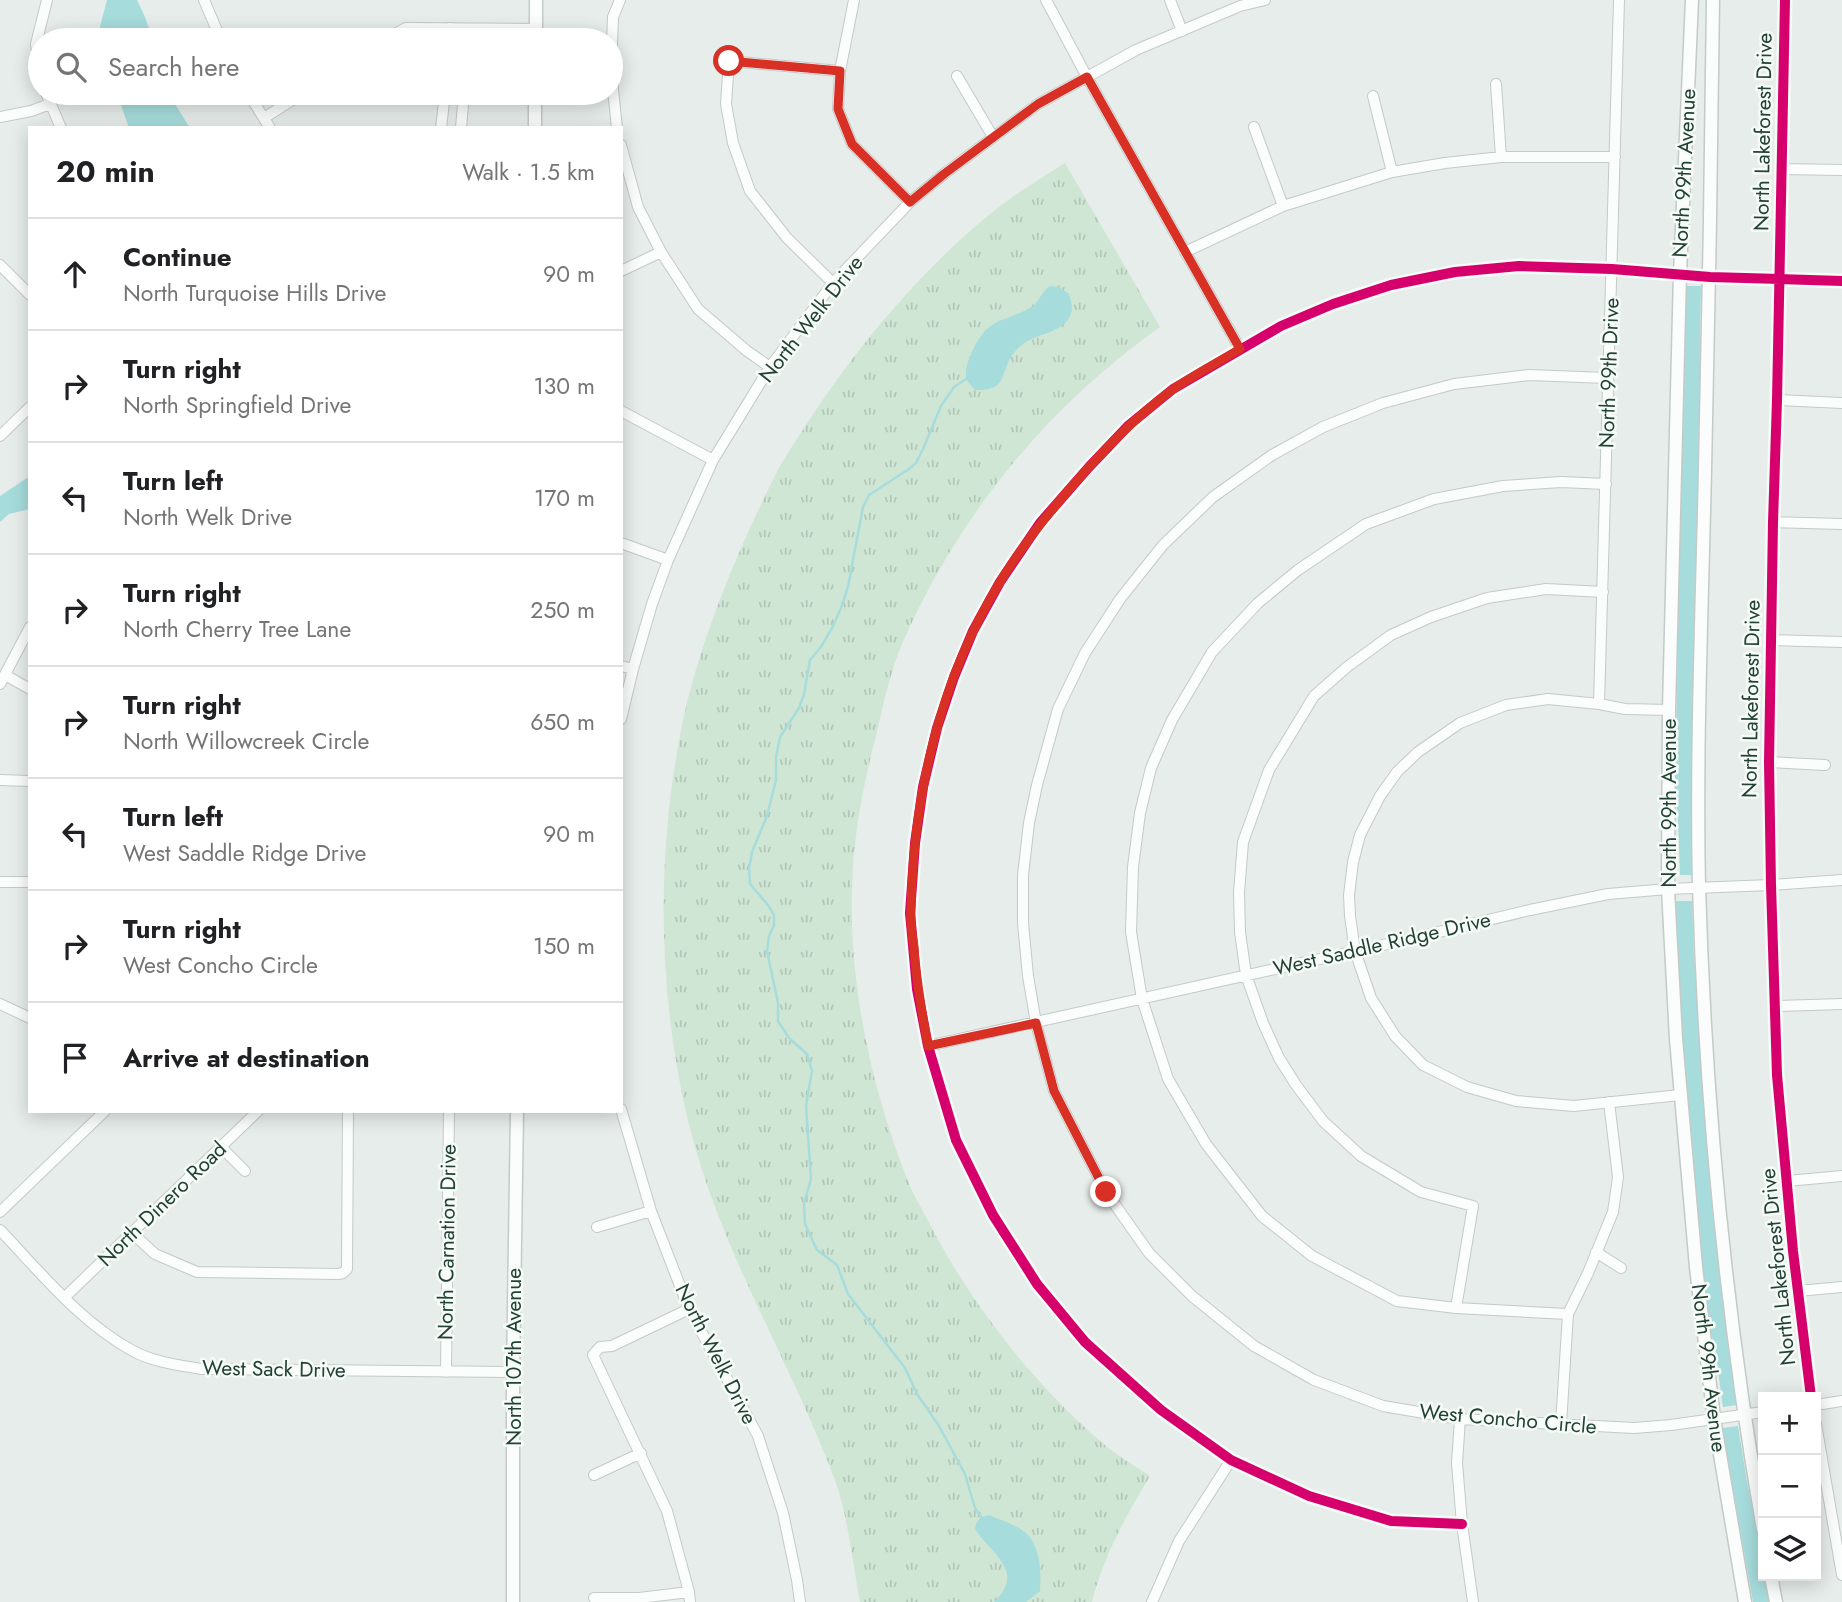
<!DOCTYPE html>
<meta charset="utf-8">
<style>
:root{--surface:#fff;--page:#f6f6f6;--text:#202124;--muted:#757577;--line:#e0e0e0}
body{margin:0;font-family:Jost,sans-serif;background:var(--page);color:var(--text)}
.controls{position:absolute;right:21px;bottom:21px;display:grid;overflow:hidden;border-radius:0px;box-shadow:0 4px 18px #0003}
.controls button{width:63px;height:63px;display:grid;place-items:center;padding:0;border:0;border-bottom:2px solid var(--line);background:var(--surface);color:var(--text);font:35px sans-serif}
.stop{position:absolute;width:21px;height:21px;margin:-16px;border:5px solid #d93025;border-radius:50%;background:#fff}
.stop.end{background:#d93025;border-color:#fff;box-shadow:0 2px 7px #0008}
.list{margin:0;padding:0;list-style:none}
h2{display:flex;justify-content:space-between;align-items:center;height:91px;margin:0;padding:0 28px;font-size:30px}
h2 small{font-size:23px;font-weight:400;color:var(--muted)}
.list li{display:grid;grid-template-columns:46px 1fr auto;gap:21px;align-items:center;box-sizing:border-box;height:112px;padding:0 28px;border-top:2px solid var(--line)}
.list b{display:block;font-size:26px;white-space:nowrap}
.list p{margin:0;font-size:23px;white-space:nowrap;color:var(--muted)}
.list em{font-size:23px;font-style:normal;color:var(--muted)}
.icon{flex:none;width:38px;height:38px;fill:none;stroke:currentColor;stroke-width:2;stroke-linecap:round;stroke-linejoin:round}
.map{position:relative;flex:none;width:1842px;height:1602px;overflow:hidden}
.search{position:absolute;background:var(--surface);box-shadow:0 4px 18px #0003;left:28px;top:28px;width:595px;height:77px;display:flex;align-items:center;gap:18px;box-sizing:border-box;padding:0 24px;border-radius:38px;color:var(--muted);font-size:26px}
.panel{position:absolute;background:var(--surface);box-shadow:0 4px 18px #0003;left:28px;top:126px;width:595px;height:987px;border-radius:0px}
.map>svg:first-child{display:block}
.grass{fill:url(#grass-tufts)}
.water{fill:#a7dcdc}
.lines{fill:none;stroke-linecap:round;stroke-linejoin:round}
.stream{stroke:#a7dcdc;stroke-width:2.5}
.street-casing{stroke:#c4cac7;stroke-width:12}
.secondary-casing{stroke:#c3cac7;stroke-width:15}
.street{stroke:#fbfcfc;stroke-width:10}
.secondary{stroke:#fbfcfc;stroke-width:12}
.cycleway-casing{stroke:#f6fbf8;stroke-width:15}
.cycleway{stroke:#d6006c;stroke-width:10}
.route{stroke:#d93025;stroke-width:9}
.labels{text-anchor:middle;dominant-baseline:central;stroke-width:5;stroke-linejoin:round;paint-order:stroke}
.street-label{font-size:21px;fill:#234236;stroke:#f6fbf8}
</style>
<div class="map">
<svg width="1842" height="1602" viewBox="0 0 1842 1602">
<defs>
<pattern id="grass-tufts" width="24" height="20" patternUnits="userSpaceOnUse" patternTransform="scale(1.75)"><rect width="24" height="20" fill="#d0e6d4"/><path d="M3 7l-1-3M5 7V3M7 7l1-3M15 17l-1-3M17 17v-4M19 17l1-3" fill="none" stroke="#b2c6b7"/></pattern>
</defs>
<rect width="100%" height="100%" fill="#e7edea"/>
<path class="grass" d="M1065,163L1160,327C1046,408 958,516 902,644C890,673 883,705 876,736C863,785 853,838 852,889C849,986 872,1091 908,1181C913,1194 920,1205 926,1217C969,1301 1029,1379 1100,1441C1115,1454 1133,1465 1150,1476C1126,1516 1103,1557 1092,1602H860C853,1565 848,1518 836,1483C792,1364 723,1256 691,1132C656,997 655,843 686,707C696,665 710,624 726,584C742,544 760,505 780,466C788,452 797,439 806,425C855,349 916,276 985,218C1010,197 1038,180 1065,163Z"/>
<path class="water" d="M107,0H137L145,17L153,40H99L98,34Z
M119,93H168L190,128H129L121,105Z
M1050,286L1059,287L1069,294C1071,302 1074,308 1070,316C1061,334 1037,333 1023,344C1018,348 1012,354 1009,361C1004,370 1003,385 992,388C987,390 980,390 975,390C972,386 966,381 966,377C964,364 978,336 988,328C1001,317 1019,316 1033,306C1040,300 1042,291 1050,286Z
M1685,286H1701L1700,343L1703,378L1694,875H1680L1678,822L1675,787Z
M30,476V509L9,514L0,522V496Z
M1676,901H1692L1694,957L1698,987L1721,1271L1737,1405L1723,1407L1715,1350L1707,1317L1689,1143L1682,1031Z
M1738,1426L1747,1482L1763,1554V1576H1768L1773,1602H1753L1722,1428Z
M989,1515C1001,1520 1020,1526 1029,1536C1041,1551 1041,1574 1040,1591L1026,1602H994C1026,1571 992,1555 975,1529C976,1520 980,1517 989,1515Z"/>
<g class="lines">
<path class="stream" d="M966,379L954,387L941,406L923,449L916,463L909,469L869,495L863,507L848,587L841,608L832,628L821,647L810,660L804,694L799,708L780,737L776,757V780L767,816L752,852L749,869L750,884L768,905L774,915V925L769,936L767,951L778,1003V1021L789,1038L807,1054L812,1071L806,1106L811,1179L804,1203L805,1224L817,1250L837,1265L848,1294L905,1368L917,1394L939,1426L965,1474L975,1508L981,1517"/>
<defs>
<path id="street" d="M204,0L221,40
M854,0L840,71L838,109L852,144L910,202
M1046,0L1087,77L1240,349
M1170,0L1182,31
M1785,0L1777,400L1773,522L1769,762L1771,885L1777,1075L1793,1251L1811,1397
M384,40L406,28L536,29
M449,40L450,28
M957,76L993,137
M40,78L36,44L47,0
M1496,84L1501,157
M46,93L61,128
M248,93L270,128
M1373,96L1392,172
M0,117L31,111L50,104
M264,118L303,93
M1254,127L1283,206
M441,128L445,93
M461,128L464,93
M617,128L611,71L613,17L620,0
M621,145L638,207L661,252L698,309L747,351L770,367
M1782,169L1842,170
M1185,252L1283,206L1392,172L1445,163L1501,157H1615
M0,265L30,295
M621,271L661,252
M833,283L787,238L750,191L733,143L726,104L729,61L840,71
M1607,378L1529,375L1454,384L1383,403L1323,427L1272,455L1213,497L1163,545L1120,599L1085,653L1058,709L1037,785L1029,823L1023,875V923L1028,976L1036,1023L1054,1091L1106,1192L1149,1253L1192,1296L1254,1346L1314,1380L1383,1406L1460,1419L1634,1428L1671,1425L1763,1412
M1777,400L1842,403
M621,411L713,460
M0,436L30,407
M1773,522L1842,524
M621,543L668,560
M1771,640L1842,642
M621,666L633,669L621,719
M633,669L652,604L668,560L713,460L770,367L833,283L910,202L944,174L1038,104L1136,50L1240,6L1265,0
M5,675L30,689
M0,684L30,627
M1599,704L1619,0
M1669,710L1625,709L1599,704L1548,699L1506,705L1460,723L1418,752L1397,772L1380,796L1360,835L1353,862L1349,895L1350,916L1355,951L1371,998L1395,1036L1423,1065L1467,1087L1516,1101L1574,1106L1680,1095
M1769,762L1825,765
M0,780L30,781
M0,882H30
M0,1004L30,1018
M1774,1006L1842,1004
M928,1046L1410,939L1530,910L1608,894L1668,889L1771,885L1842,880
M621,1109L651,1211L689,1309L758,1436L783,1513L797,1580L800,1602
M221,1147L245,1171
M1787,1181L1842,1176
M0,1212L105,1111
M597,1227L651,1211
M0,1230C41,1273 80,1322 133,1351C153,1362 179,1365 201,1369L513,1372
M132,1233L155,1254L197,1272L338,1274L343,1273L347,1269L348,1111
M1596,1252L1621,1268
M1798,1291L1842,1287
M65,1297L258,1111
M1456,1308L1473,1206L1421,1192L1361,1156L1323,1121L1296,1085L1279,1058L1263,1023L1246,975L1240,932L1239,892L1243,842L1269,770L1314,696L1347,667L1391,635L1431,617L1487,598L1546,589L1603,592
M689,1309L612,1346L600,1347L593,1355L667,1511L689,1592L690,1602
M1568,1314L1456,1308L1397,1301L1312,1256L1262,1216L1206,1144L1168,1079L1142,999L1131,932L1133,867L1140,813L1151,768L1172,720L1212,652L1258,603L1298,570L1366,524L1434,499L1503,486L1561,482L1606,484
M446,1372L449,1111
M1816,1405L1842,1401
M1460,1419L1457,1463L1462,1524L1473,1602
M1561,1424L1568,1314L1588,1273L1613,1212L1618,1177L1609,1102
M1816,1424L1842,1575
M594,1475L641,1453
M1462,1524L1391,1521L1309,1496L1231,1460L1161,1410L1085,1342L1037,1284L993,1215L956,1140L928,1046L917,989L910,913L915,843L923,787L937,728L954,677L973,631L1000,582L1040,523L1089,467L1129,425L1173,389L1281,326L1333,304L1391,285L1455,272L1519,266L1612,269L1710,277L1842,281
M594,1598H639L689,1592
M1152,1602L1179,1541L1231,1460"/>
<path id="secondary" d="M1692,0L1680,273L1669,710L1668,889L1676,1039L1696,1267L1714,1419L1745,1602
M1713,0C1711,157 1709,313 1705,470C1702,608 1696,747 1699,886C1705,1101 1726,1317 1763,1529
M536,40V0
M535,128V93
M1771,1576L1776,1602
M513,1602V1372L517,1111"/>
</defs>
<use href="#street" class="street-casing"/>
<use href="#secondary" class="secondary-casing"/>
<use href="#street" class="street"/>
<use href="#secondary" class="secondary"/>
<defs>
<path id="cycleway" d="M1785,0L1777,400L1773,522L1769,762L1771,885L1777,1075L1793,1251L1811,1397
M1462,1524L1391,1521L1309,1496L1231,1460L1161,1410L1085,1342L1037,1284L993,1215L956,1140L928,1046L917,989L910,913L915,843L923,787L937,728L954,677L973,631L1000,582L1040,523L1089,467L1129,425L1173,389L1281,326L1333,304L1391,285L1455,272L1519,266L1612,269L1710,277L1842,281"/>
</defs>
<use href="#cycleway" class="cycleway-casing"/>
<use href="#cycleway" class="cycleway"/>
</g>
<g class="lines">
<path class="route" d="M729,61L840,71L838,109L852,144L910,202L944,174L1038,104L1087,77L1240,349C1217,363 1193,375 1172,390C1135,417 1103,451 1073,485C1046,516 1021,547 1000,582C940,679 913,797 911,910C910,922 912,935 914,947C916,981 922,1013 928,1046L1036,1023L1054,1091L1106,1192"/>
</g>
<g class="labels">
<g class="street-label">
<text transform="translate(1763 132) rotate(-89)">North Lakeforest Drive</text>
<text transform="translate(1684 173) rotate(-87)">North 99th Avenue</text>
<text transform="translate(811 319) rotate(-52)">North Welk Drive</text>
<text transform="translate(1609 373) rotate(-88)">North 99th Drive</text>
<text transform="translate(1751 699) rotate(-89)">North Lakeforest Drive</text>
<text transform="translate(1669 803) rotate(-90)">North 99th Avenue</text>
<text transform="translate(1382 944) rotate(-13)">West Saddle Ridge Drive</text>
<text transform="translate(162 1204) rotate(-44)">North Dinero Road</text>
<text transform="translate(447 1242) rotate(-89)">North Carnation Drive</text>
<text transform="translate(1778 1267) rotate(-96)">North Lakeforest Drive</text>
<text transform="translate(716 1354) rotate(63)">North Welk Drive</text>
<text transform="translate(514 1357) rotate(-90)">North 107th Avenue</text>
<text transform="translate(1709 1368) rotate(83)">North 99th Avenue</text>
<text transform="translate(274 1369) rotate(1)">West Sack Drive</text>
<text transform="translate(1508 1419) rotate(5)">West Concho Circle</text>
</g>
</g>
</svg>
<div class="controls">
<button>+</button>
<button>−</button>
<button><svg class="icon" aria-label="layers" viewBox="0 0 24 24"><path d="M12 4l9 5-9 5-9-5zM3 14l9 5 9-5"/></svg></button>
</div>
<div class="stop" style="left:729px;top:61px"></div>
<div class="stop end" style="left:1106px;top:1192px"></div>
<div class="search"><svg class="icon" aria-label="search" viewBox="0 0 24 24"><circle cx="10" cy="10" r="6"/><path d="M15 15l6 6"/></svg>Search here</div>
<section class="panel">
<h2>20 min<small>Walk · 1.5 km</small></h2>
<ul class="list">
<li><svg class="icon" aria-label="ahead" viewBox="0 0 24 24"><path d="M12 20V5M6 11l6-6 6 6"/></svg><div><b>Continue</b><p>North Turquoise Hills Drive</p></div><em>90 m</em></li>
<li><svg class="icon" aria-label="right" viewBox="0 0 24 24"><path d="M7 20v-9h11M14 6l5 5-5 5"/></svg><div><b>Turn right</b><p>North Springfield Drive</p></div><em>130 m</em></li>
<li><svg class="icon" aria-label="left" viewBox="0 0 24 24"><path d="M17 20v-9H6M10 6l-5 5 5 5"/></svg><div><b>Turn left</b><p>North Welk Drive</p></div><em>170 m</em></li>
<li><svg class="icon" aria-label="right" viewBox="0 0 24 24"><path d="M7 20v-9h11M14 6l5 5-5 5"/></svg><div><b>Turn right</b><p>North Cherry Tree Lane</p></div><em>250 m</em></li>
<li><svg class="icon" aria-label="right" viewBox="0 0 24 24"><path d="M7 20v-9h11M14 6l5 5-5 5"/></svg><div><b>Turn right</b><p>North Willowcreek Circle</p></div><em>650 m</em></li>
<li><svg class="icon" aria-label="left" viewBox="0 0 24 24"><path d="M17 20v-9H6M10 6l-5 5 5 5"/></svg><div><b>Turn left</b><p>West Saddle Ridge Drive</p></div><em>90 m</em></li>
<li><svg class="icon" aria-label="right" viewBox="0 0 24 24"><path d="M7 20v-9h11M14 6l5 5-5 5"/></svg><div><b>Turn right</b><p>West Concho Circle</p></div><em>150 m</em></li>
<li><svg class="icon" aria-label="arrive" viewBox="0 0 24 24"><path d="M6 21V4h12l-3 4 3 4H6"/></svg><div><b>Arrive at destination</b></div></li>
</ul>
</section>
</div>
